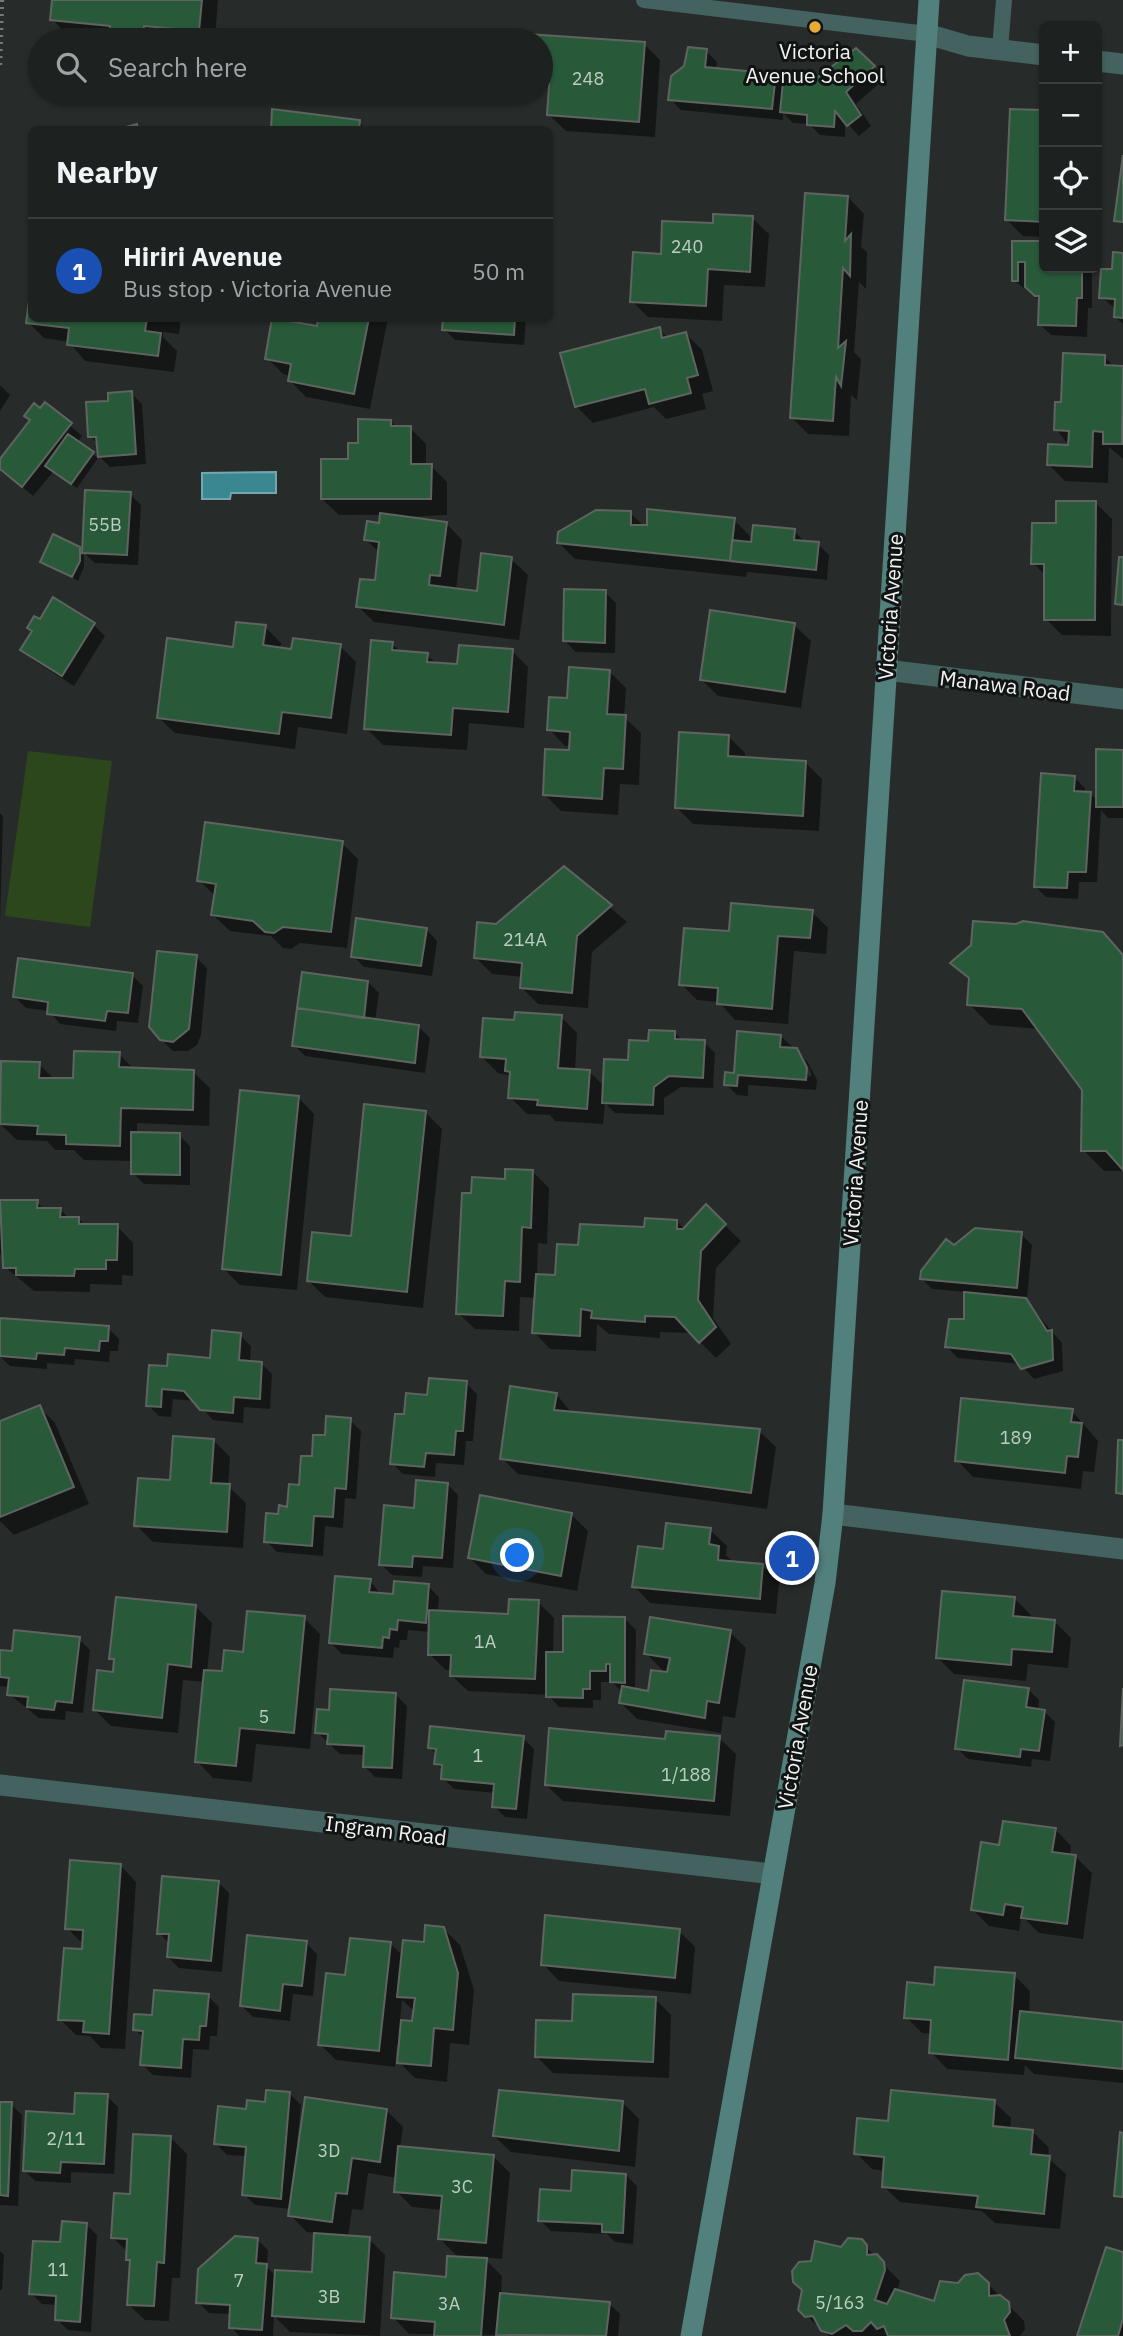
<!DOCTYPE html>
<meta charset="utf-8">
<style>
:root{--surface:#1d2120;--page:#2a2e2d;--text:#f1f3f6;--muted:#a0a3a5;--line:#3b3e3e;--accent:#e7ac37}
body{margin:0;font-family:"IBM Plex Sans",sans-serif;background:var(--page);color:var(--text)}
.controls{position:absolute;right:21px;top:21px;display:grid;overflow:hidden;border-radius:10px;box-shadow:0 2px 5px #0004}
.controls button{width:63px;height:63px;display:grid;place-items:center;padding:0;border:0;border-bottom:2px solid var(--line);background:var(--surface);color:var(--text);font:35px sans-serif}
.you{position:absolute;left:518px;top:1556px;width:24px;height:24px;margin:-18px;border:5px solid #fff;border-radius:50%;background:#1a73e8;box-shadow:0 0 0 10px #1a73e833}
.badge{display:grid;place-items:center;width:46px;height:46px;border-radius:50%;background:var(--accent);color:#fff;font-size:23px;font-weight:700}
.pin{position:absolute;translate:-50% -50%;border:4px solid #fff;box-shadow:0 2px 7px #0006}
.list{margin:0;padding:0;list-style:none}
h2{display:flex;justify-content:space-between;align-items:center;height:91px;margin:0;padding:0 28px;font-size:30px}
h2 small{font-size:23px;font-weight:400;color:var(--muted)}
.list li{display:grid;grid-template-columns:46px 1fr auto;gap:21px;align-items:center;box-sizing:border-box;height:105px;padding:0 28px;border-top:2px solid var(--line)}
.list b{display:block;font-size:26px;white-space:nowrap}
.list p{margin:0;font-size:23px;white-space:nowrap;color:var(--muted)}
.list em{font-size:23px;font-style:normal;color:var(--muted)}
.icon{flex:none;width:38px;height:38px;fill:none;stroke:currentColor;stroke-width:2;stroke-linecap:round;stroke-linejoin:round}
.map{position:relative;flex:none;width:1123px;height:2336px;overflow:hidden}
.search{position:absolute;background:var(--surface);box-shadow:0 2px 5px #0004;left:28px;top:28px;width:525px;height:77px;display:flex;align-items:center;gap:18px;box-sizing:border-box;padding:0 24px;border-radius:38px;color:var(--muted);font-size:26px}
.panel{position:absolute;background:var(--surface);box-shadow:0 2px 5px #0004;left:28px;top:126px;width:525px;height:196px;border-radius:10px}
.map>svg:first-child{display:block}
.green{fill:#2d471d}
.water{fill:#3a8792;stroke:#71a7af;stroke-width:2}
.shadow{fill:#0007;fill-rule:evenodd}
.building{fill:#285a3a;stroke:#5f6460;stroke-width:2}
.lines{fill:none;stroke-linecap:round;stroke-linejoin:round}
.path{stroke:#747876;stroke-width:4.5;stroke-dasharray:2 5;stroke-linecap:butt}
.service{stroke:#44625f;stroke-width:16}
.minor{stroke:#44625f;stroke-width:21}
.secondary{stroke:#51807d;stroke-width:21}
.poi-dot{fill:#e7ac37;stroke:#111413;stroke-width:2.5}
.labels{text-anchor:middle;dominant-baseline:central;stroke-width:6;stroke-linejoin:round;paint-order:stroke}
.number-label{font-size:18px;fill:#becdc4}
.poi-label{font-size:21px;fill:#f0f3f2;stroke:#111413}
.street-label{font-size:21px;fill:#f0f3f2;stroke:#111413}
</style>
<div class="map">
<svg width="1123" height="2336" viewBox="0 0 1123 2336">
<rect width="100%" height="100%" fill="#272c2a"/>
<path class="green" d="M28,751L112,761L90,927L5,916Z"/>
<path class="water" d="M276,472V493H231L230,499H202V473Z"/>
<path class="shadow" d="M54,0H218L215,40H113L68,36L52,19Z
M528,36L644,44L660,60L655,137L566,131L549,115L551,87L541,85V40H528Z
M706,51L717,62L716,70L775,76L784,85L819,79L856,51L885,78L856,104L871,126L859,136L845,121V137L820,135L809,124L793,123L783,113V120L681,110L670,99Z
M1012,111L1044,112V237L1023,236L1007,220Z
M359,122L367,130H273Z
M1097,144L1102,149L1098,226H1097Z
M848,197L864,214L861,247L867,252L866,289L859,282L854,352L861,359L857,400L851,395L849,436L808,434L791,417Z
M752,218L769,234L765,287L724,285L722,321L648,317L632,301L662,256L714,225Z
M1013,242H1044V268H1092V308H1088L1087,337L1051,335L1040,324L1041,301L1013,280Z
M1123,254V324L1115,317L1116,309L1101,297Z
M32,318H181L179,334L163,332V337L177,351L174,372L85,361L69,342L44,338L28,322Z
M320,318H388L370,409L306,397L290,381L291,376L283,374L267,358L318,328Z
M445,318H526L524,345L455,340L444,329Z
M659,329L668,338L686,334L702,350L713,391L702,394L706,409L666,419L654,407L593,423L576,406Z
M1105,357L1115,368H1123V459L1109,447L1108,483L1065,481L1049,465L1070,447L1056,429L1062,404Z
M0,385L10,395L0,411Z
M131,393L142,404L146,464L110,467L99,456V445L90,436Z
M45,404L82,436L77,442L98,458L77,488L53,472L33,496L0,468V462Z
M391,421L397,428H410L426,444V466H431L447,482V515L400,517L446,523L462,540L456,590L479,593L511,559L528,575L519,640L374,622L358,606L376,582L380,553L366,540L381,525L382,515H339L322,499L360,444Z
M130,494L141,505L138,565L95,563L84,553V567L78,581L42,561L79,548L84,553Z
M1096,503L1112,519L1111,636L1062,635L1046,619V576L1033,563Z
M630,513L645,527L734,520L753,539L794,531L805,542L818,544L829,555L827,580L747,572L746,577L575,559L559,543Z
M605,592L616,603L615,653L576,652L565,641Z
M54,600L94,625L105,636L74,686L33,660L23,650Z
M794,625L811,641L801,708L718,696L701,679Z
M265,627L281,643L280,649L340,646L356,662L347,734L298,727L295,749L175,733L158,717L234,649Z
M392,644L401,652L427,655L438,665L459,666L512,651L528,667L524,728L469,723L467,750L383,745L366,728Z
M609,671L626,688L624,717L641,733L639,785L620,784L618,815L561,811L545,795L571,746H565L549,729L568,700Z
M729,737L745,753V759L806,763L822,779L819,831L693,824L676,807Z
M1123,752V818H1108L1101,810L1097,882H1079L1078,899L1046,897L1035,886L1074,777L1085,788V794H1091L1098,801Z
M0,813L3,816L0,924Z
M342,843L358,859L347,948L300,943L291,949L283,948L271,936L230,931L213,915L216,897L199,880Z
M564,868L627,922L592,952L588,1008L538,1004L522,988L523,977L492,974L476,958L497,925Z
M812,912L828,928L826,954L794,951L788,1024L735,1020L719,1002L697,1000L681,984L731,933Z
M1016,926L1103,934L1123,954V1171H1104L1083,1150L1084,1090L1039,1029L990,1025L969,1004L971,981L952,963Z
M426,929L437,941L432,976L364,967L353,956Z
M196,957L207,968L201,1035L197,1045L188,1051H173L161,1039Z
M132,975L143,986L138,1023L117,1021L116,1031L60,1024L49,1011L26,1008L15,997Z
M368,982L379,993L375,1021L419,1027L430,1038L425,1073L305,1056L294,1045Z
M561,1017L577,1033L575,1071L590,1072L605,1087L649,1043L675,1033L683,1041L704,1042L715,1053L713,1088L681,1087L664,1098V1115L615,1113L605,1103L603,1124L555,1121L550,1115L527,1114L510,1097L512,1076L498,1073L482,1057L516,1022Z
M781,1036L807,1061L817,1080L816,1090L748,1085V1096L737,1095L726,1084ZM800,1058H804L812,1075L809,1077Z
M119,1054L135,1070L193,1072L210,1088L209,1126L137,1123V1134L179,1135L190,1146V1185L144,1184L133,1173V1161L84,1160L74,1150H55L47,1141L17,1140L0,1124L39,1064L55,1080H74Z
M298,1097L314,1114L297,1290L240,1285L224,1269Z
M425,1112L442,1129L423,1308L325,1297L309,1281L352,1238Z
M533,1172L549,1188L547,1244L538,1243L537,1275L556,1277L580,1247L677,1221L685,1230L706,1207L741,1241L716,1268L713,1318L731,1344L716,1358L691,1333L660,1332V1338L609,1334L597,1324L596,1351L550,1349L534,1332L536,1298L520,1297L519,1331L475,1329L458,1313L473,1195Z
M0,1202H37L44,1209H60L69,1218H78L86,1226H117L133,1243V1276L122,1275V1285L90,1284V1292L34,1291L5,1267V1259L0,1254Z
M1021,1234L1032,1245L1027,1298H1023L1062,1343L1063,1371L1034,1379L1020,1364L958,1358L947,1347L966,1320V1292L932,1289L921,1278L954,1247Z
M0,1316L2,1320L108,1328L119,1339L118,1351H110L109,1362L75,1359L74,1365L47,1363V1369L10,1366L0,1356Z
M240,1335L251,1346L250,1362L261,1363L272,1374L270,1409L244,1407L243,1423L213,1420L195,1401L173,1399L171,1417L159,1416L148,1405L169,1368L212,1360Z
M466,1383L477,1394L473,1441H466L464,1465L436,1463L435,1477L403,1474L392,1463L406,1416L429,1396Z
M556,1394L572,1413L759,1431L776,1447L767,1509L518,1474L502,1458Z
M39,1407L55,1423L89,1504L14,1535L0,1521V1423Z
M1072,1411L1098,1441L1094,1472L1083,1471L1081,1489L973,1477L957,1460Z
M350,1420L361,1431L356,1499L345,1498L343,1528L325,1526L323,1556L277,1552L266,1541L280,1516L289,1509L313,1458Z
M214,1441L230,1457L228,1486L246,1503L243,1548L153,1542L136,1525L171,1482Z
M447,1484L458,1495L453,1568L423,1566L422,1577L392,1575L381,1564Z
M572,1515L588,1531L577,1591L486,1574L470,1558Z
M710,1530L727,1546L726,1555L734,1563L762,1566L779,1582L776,1614L650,1603L634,1586L665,1551Z
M370,1580L381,1595L395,1596L428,1586L439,1597L438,1612L510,1616L538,1602L554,1618L553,1653H565L625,1619L636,1630L635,1690L649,1693L666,1674L646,1653L730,1632L746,1648L735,1718L723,1716L721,1733L637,1719L621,1703L623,1693L612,1682H601V1700H593V1708L559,1707L548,1695L468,1691L451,1675L452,1670H446L429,1654L430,1632L408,1630L407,1640H400L399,1648L394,1647L393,1658L342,1654L331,1643Z
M1015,1599L1031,1615L1030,1619L1055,1622L1071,1638L1068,1668L1028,1664L1026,1681L954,1674L938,1658Z
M196,1607L212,1623L207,1672L224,1673L245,1654L304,1618L320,1634L310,1749L256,1744L252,1782L213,1778L197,1761L205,1682L183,1680L178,1733L111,1726L95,1710L114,1674L116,1663L111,1658Z
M79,1639L90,1650L83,1713L66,1711L65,1720L39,1718L9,1694V1687L0,1686V1651L13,1653Z
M1028,1689L1039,1700L1038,1711H1044L1055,1722L1050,1761L1032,1759L1031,1767L968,1759L957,1748Z
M396,1695L407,1706L402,1779L375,1777L364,1766L365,1755L340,1754L317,1732L330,1712Z
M523,1738L534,1749L527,1819L505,1817L494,1806L495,1793L454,1789L443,1778L444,1771L436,1764L437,1755L429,1747Z
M719,1738L736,1754L730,1816L563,1801L546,1785Z
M1055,1829L1071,1846L1070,1856L1076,1857L1092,1873L1083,1939L1039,1933L1026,1920L1021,1919L1019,1931L989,1926L973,1910L1001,1847Z
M120,1865L136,1882L125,2049L101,2048L90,2036L76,2035L60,2019L84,1945L67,1928Z
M218,1882L229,1893L222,1972L179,1968L168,1957L170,1944L159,1933Z
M443,1928L460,1945L474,1990L469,2045L450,2043L447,2082L415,2078L399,2062L400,2046L397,2045L395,2067L336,2060L320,2044L347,1977L391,1944L403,1956ZM402,2000L415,2012L414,2023L400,2021Z
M679,1931L695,1947L691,1994L559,1981L543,1964Z
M306,1943L317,1954L313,1996L293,1994L290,2021L253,2017L242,2006Z
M1014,1975L1030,1991L1029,2014L1123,2024V2083L1034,2074L1025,2065L1024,2075L947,2069L931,2052L932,2034L922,2033L906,2017L936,1987Z
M208,1996L219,2007L217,2036H210L209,2050L193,2049L191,2078L153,2075L142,2064L144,2038L135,2030L154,2017Z
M655,1999L671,2015L669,2078L553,2073L537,2057L574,2023Z
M290,2094L301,2105L297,2144L386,2110L403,2127L400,2148L494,2157L510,2173L502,2259L483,2257L502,2276L501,2295L609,2303L620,2314L618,2336L409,2334L393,2317L447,2278L459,2258L439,2238L442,2210L412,2207L396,2191L397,2178L368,2173L363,2210L352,2209L348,2237L369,2239L385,2255L380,2336L290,2332L274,2316L273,2336H239L231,2327V2314L209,2313L198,2302L257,2239L268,2250L267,2267L276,2276L313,2274L316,2233L307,2232L290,2215L291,2209L255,2205L244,2194L247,2156L227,2155L216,2144L247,2111Z
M107,2096L118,2107L114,2174L71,2172V2183L35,2181L24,2170L76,2115Z
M994,2102L1011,2118L1010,2129L1032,2131L1049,2148L1048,2158L1066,2174L1060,2229L995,2223L982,2211L900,2202L883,2186L885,2171L872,2169L856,2153L890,2123Z
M623,2103L639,2119L635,2167L511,2152L494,2136Z
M0,2104H11L22,2115L18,2206L0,2205Z
M171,2138L187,2154L180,2278H172L169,2321L145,2320L128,2304L131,2263L128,2260V2252L113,2238L131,2196Z
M626,2175L637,2186L633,2244L615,2242L607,2234L551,2231L540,2220L572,2193Z
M86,2224L97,2235L91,2332L68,2330L57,2319L58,2305L42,2304L31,2293L62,2244Z
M865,2246L900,2281L897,2292L935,2303L988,2284L1024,2321L1025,2329L1020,2336H829L800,2310L812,2263L842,2249Z
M0,2251L4,2255L2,2290H0Z
M1123,2254V2336H1079Z"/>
<path class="building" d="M52,0H202L199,31L144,26L143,37L177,40L109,37L110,26L50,20Z
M527,34L645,42L639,122L547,115L550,72H541V40H526Z
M688,47L707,49L705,67L776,74L772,109L668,100L671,76L684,66Z
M856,48L875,66L846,92L861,115L847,126L835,111L834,127L807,125V115L780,112L784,72L818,77Z
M272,109L360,120L359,130H271Z
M1010,109L1044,110V222L1005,220Z
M137,124L138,130H115Z
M1123,155V222L1114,221Z
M805,193L848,196L845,241L851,234L850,276L843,268L838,348L846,341L841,386L836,377L833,421L790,418Z
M713,214L753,216L750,272L708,269L706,306L630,302L633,252L661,254L662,221L713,223Z
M1012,241H1044V268H1082V298H1077L1076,326L1038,325L1039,296H1035L1025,287V262H1018V281H1012Z
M1113,252L1123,253V318L1114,317L1115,299L1099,298L1101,269H1112Z
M32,279V318H147L145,331L161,333L158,356L67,345L69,328L26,323Z
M272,318L317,326L318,318H369L354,394L288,381L291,364L265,359Z
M443,318H515L514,335L442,330Z
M660,327L662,338L686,332L698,375L687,378L691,393L649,404L645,389L575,407L560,353Z
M1063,353L1105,355V365L1123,366L1122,444H1103V432L1093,431L1092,467L1047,465L1048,444L1068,445L1069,431L1054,430L1055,402H1061Z
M132,391L136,454L98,457L96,437H88L86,402L108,401V393Z
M45,402L72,423L22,487L0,469V459L30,420L24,416L34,403L40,408Z
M358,419L391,420V426H411V464H432L431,499H321V459H348V443H358Z
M68,434L94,452L71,484L45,466Z
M85,490L131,492L127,555L82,553Z
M1056,501H1096L1095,620H1044V564H1031L1032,523H1056Z
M647,509L735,518L730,561L557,543L558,532L596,510L631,511V525H647Z
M380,513L447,522L440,576L430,575L429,585L477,591L481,553L512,557L504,625L356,607L360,579L375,580L379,542L364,540L367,521L379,523Z
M753,525L795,529L794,540L819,542L816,570L730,561L732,540L751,542Z
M53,534L80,547V561L72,577L40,562Z
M1119,557H1123V605L1115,604Z
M564,589L606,590L605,643L563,641Z
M53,597L95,623L62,676L20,650L32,631L27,628L34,616L40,619Z
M710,610L795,623L785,692L700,680Z
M236,622L266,625L263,645L291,649L293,638L341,644L331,718L282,712L279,734L157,718L167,638L233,647Z
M371,640L393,642L392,650L428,653L427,662L457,664L459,645L513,649L508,712L453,708L451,735L364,729Z
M569,667L610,670L607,714L626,715L623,769L604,768L602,799L543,795L545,749L569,750L570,732L547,730L549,697L567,698Z
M679,732L729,735L728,756L806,761L803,816L675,808Z
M1096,749L1123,750V807H1096Z
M1041,773L1075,776L1074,791L1091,792L1086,872H1068L1067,888L1034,887Z
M205,822L343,841L331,932L283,927L274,933L265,932L253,921L211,915L216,884L197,881Z
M564,866L612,905L577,936L572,993L520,988L522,963L474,958L477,922L496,924Z
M731,903L813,910L810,938L778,936L772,1009L717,1004L718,988L679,985L684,928L729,931Z
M356,918L427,928L421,966L351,957Z
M973,921L1016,924L1023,921L1103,932L1123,955V1170L1106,1151H1081L1082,1090L1022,1009L967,1005L969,978L950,963L971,945Z
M157,951L197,955L189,1029L173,1042L160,1040L149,1027Z
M18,958L133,973L128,1013L107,1011L105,1021L47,1014L48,1002L13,997Z
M302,972L368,981L364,1018L297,1008Z
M297,1008L419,1025L415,1063L292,1046Z
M515,1012L562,1015L558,1068L590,1070L587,1109L537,1105L538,1100L508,1098L510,1072L505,1071L506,1059L480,1057L483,1018L514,1020Z
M649,1030L675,1031V1039L705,1040L703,1078L669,1076L654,1087L653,1105L602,1103L604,1059L628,1060L629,1040L648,1041Z
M737,1031L781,1035L780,1047L797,1048L807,1068L806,1080L738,1075L737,1086L724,1085L725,1072L734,1073Z
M74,1051L120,1052L119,1067L194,1070L193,1110L121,1108L120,1146L66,1144V1135L37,1134L38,1126L0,1124L1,1061L40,1062L39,1078H73Z
M240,1090L299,1096L281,1275L222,1269Z
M364,1104L426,1111L407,1292L307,1281L312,1232L351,1236Z
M131,1132L180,1133V1175L131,1174Z
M505,1169L533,1170L531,1228L522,1227L520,1282L505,1281L503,1316L456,1314L462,1193H471L472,1177L505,1179Z
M0,1200H38L37,1208H61L60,1217H79V1224H118L117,1260H106V1269H75L74,1276L16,1275V1268H3Z
M706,1204L726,1224L701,1251L698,1300L716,1327L699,1343L675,1317L645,1316V1322L591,1318L592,1311L581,1309L580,1336L532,1333L536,1274L555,1275L557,1244L578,1245L580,1224L644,1227L645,1218L677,1220V1229H683Z
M975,1228L1022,1232L1017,1288L920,1279L921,1271L946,1239L954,1245Z
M964,1292L1026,1298L1047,1331L1052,1330L1053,1360L1021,1369L1011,1354L945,1347L949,1319H964Z
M0,1318L109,1326L108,1341H100L99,1351L65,1348L64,1355L37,1353L36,1359L0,1356Z
M212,1330L241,1333L239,1360L262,1362L260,1399L234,1397L233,1413L200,1410L184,1391L162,1389L161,1407L146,1406L149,1365L167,1366L168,1354L210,1358Z
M429,1378L467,1381L463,1431H456L454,1455L426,1453L424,1467L390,1464L395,1414H404L406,1393L427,1395Z
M510,1386L557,1393L554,1410L760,1429L751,1493L500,1459Z
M961,1398L1073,1409L1071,1422L1082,1423L1078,1457L1067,1456L1065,1473L955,1461Z
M40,1405L74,1487L0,1517V1421Z
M326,1416L351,1418L346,1489L335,1488L333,1517L314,1516L312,1546L264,1542L266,1513L278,1514L279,1505L287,1507L289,1484L299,1485L301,1456H312L313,1435H325Z
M173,1436L214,1439L211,1483L230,1484L227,1532L134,1526L138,1478L170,1480Z
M1118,1440H1123V1494L1116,1493Z
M416,1480L448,1483L442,1558L413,1556L412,1567L379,1565L384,1505L414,1508Z
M480,1495L572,1513L561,1576L468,1558Z
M666,1523L711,1528L709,1544L719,1546L718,1560L763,1564L760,1599L632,1587L638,1546L663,1549Z
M335,1576L371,1579L369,1592L393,1594L394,1581L429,1584L426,1623L398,1620L397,1630L390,1629L389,1638L383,1637L382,1648L329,1643Z
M942,1591L1015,1597L1013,1616L1055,1620L1052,1652L1012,1649L1011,1665L936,1658Z
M116,1597L196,1605L191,1667L168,1664L162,1718L93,1710L97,1670L113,1672L114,1659H109Z
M509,1599L539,1600L535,1679L450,1676L451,1655H428L429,1610L508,1614Z
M247,1611L305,1616L294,1733L240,1728L236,1766L195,1762L204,1670L222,1671L224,1650L243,1652Z
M563,1616L625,1617V1683L610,1682V1664H606V1671H590V1689H583V1698L546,1697V1652H563Z
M650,1617L731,1630L719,1703L707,1701L705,1718L619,1703L622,1686L648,1691L651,1670L667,1672L670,1658L644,1654Z
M14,1630L80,1637L72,1703L56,1701L54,1710L27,1707L28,1697L7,1695L9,1678L0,1677V1650L12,1651Z
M964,1680L1029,1688L1026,1707L1045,1710L1039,1751L1021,1749L1020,1757L955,1749Z
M1123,1688V1745L1120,1746Z
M330,1689L396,1693L392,1768L363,1767L364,1746L327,1744L328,1734L315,1733L317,1709L329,1710Z
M430,1726L524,1736L516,1809L492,1807L494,1784L441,1779L442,1765L434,1764L436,1749L428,1748Z
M549,1728L665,1739L666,1731L720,1736L714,1801L545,1785Z
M1003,1821L1056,1828L1052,1852L1076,1855L1067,1924L1021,1918L1023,1907L1005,1904L1003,1915L971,1910L981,1842L999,1845Z
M70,1860L121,1864L109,2034L83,2032L84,2021L58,2020L64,1948L82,1949L83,1930L65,1929Z
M162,1876L219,1881L211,1961L167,1957L169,1934H157Z
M545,1915L680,1929L675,1978L541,1965Z
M425,1925L444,1927L458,1973L453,2030L434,2028L431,2066L397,2063L401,2020L412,2021L415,1998L397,1997L403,1940L424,1942Z
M247,1935L307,1941L302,1986L283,1984L280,2011L240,2006Z
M350,1938L391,1942L379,2051L318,2045L326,1973L345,1975Z
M935,1967L1015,1973L1008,2060L929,2053L931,2020L904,2018L907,1982L934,1985Z
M154,1990L209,1994L206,2026H200L199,2040L183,2039L181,2068L140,2065L143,2031L133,2030L134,2014L152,2015Z
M573,1994L656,1997L653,2062L535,2057L536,2020L572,2021Z
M1020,2011L1123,2022V2069L1015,2058Z
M266,2090L290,2092L281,2199L242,2195L246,2147L214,2144L218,2106L246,2109L247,2100L265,2102Z
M499,2090L623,2101L619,2151L493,2136Z
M891,2090L995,2100L993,2126L1033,2130L1031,2154L1050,2156L1044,2214L976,2207L978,2196L882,2187L884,2157L854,2154L857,2118L888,2121Z
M75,2093L108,2094L104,2164L61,2162L60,2173L23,2171L26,2111L74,2114Z
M305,2097L387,2109L380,2162L352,2158L347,2194L336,2193L332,2222L288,2216Z
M0,2102H12L8,2196L0,2195Z
M1120,2132L1123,2133V2197L1114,2196Z
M133,2134L171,2136L164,2263L157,2262L154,2306L127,2305L130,2260H126L127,2239L111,2238L114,2193L130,2194Z
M398,2146L494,2155L486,2243L438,2239L442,2196L394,2192Z
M572,2170L626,2174L623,2233L602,2232V2224L538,2221L540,2189L571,2191Z
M62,2221L87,2223L80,2322L55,2320L56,2296L29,2294L33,2241L60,2242Z
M314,2233L370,2237L364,2322L272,2316L275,2270L312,2272Z
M235,2236L258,2238L256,2263L267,2264L262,2330L229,2328L230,2305L196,2303L198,2269Z
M848,2238L862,2239L867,2245V2255L877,2254L884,2262L885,2270L875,2300L887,2304L895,2289L934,2301L940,2281L958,2283L965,2275L978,2273L989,2283V2296L1000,2295L1009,2302L1010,2312L1004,2320L1010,2336H888L884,2326L877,2329L871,2322L862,2331H853L846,2325L832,2334L821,2331L813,2316L805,2317L798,2310L802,2290L793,2282L792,2271L799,2262L811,2261L815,2241L841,2247Z
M1106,2247L1123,2252V2319L1118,2336H1077Z
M447,2256L487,2258L481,2336H434L435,2322L391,2318L394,2272L446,2277Z
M500,2293L610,2302L606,2336L496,2335Z"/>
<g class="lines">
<path class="path" d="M0,65L2,0"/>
<path class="service" d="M644,0L927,34
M1000,49L1004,0"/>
<path class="minor" d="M927,34L968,46L1044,55
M1097,61L1123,64
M886,670L1123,699
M833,1514L1123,1549
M0,1785L773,1874"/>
<path class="secondary" d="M691,2336L825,1583L833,1514L929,0"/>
</g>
<circle class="poi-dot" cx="815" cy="27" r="7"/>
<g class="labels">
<g class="number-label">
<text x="588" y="78">248</text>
<text x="687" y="246">240</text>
<text x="105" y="524">55B</text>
<text x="525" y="939">214A</text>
<text x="1016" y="1437">189</text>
<text x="485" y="1641">1A</text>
<text x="264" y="1716">5</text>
<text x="478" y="1755">1</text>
<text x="686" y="1774">1/188</text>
<text x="66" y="2138">2/11</text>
<text x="329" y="2150">3D</text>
<text x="462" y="2186">3C</text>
<text x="58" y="2269">11</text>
<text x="239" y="2280">7</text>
<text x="329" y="2296">3B</text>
<text x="840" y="2302">5/163</text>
<text x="449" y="2303">3A</text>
</g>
<g class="poi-label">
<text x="815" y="51">Victoria<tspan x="815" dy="24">Avenue School</tspan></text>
</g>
<g class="street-label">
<text transform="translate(890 607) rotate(-86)">Victoria Avenue</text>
<text transform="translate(1005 685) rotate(7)">Manawa Road</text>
<text transform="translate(855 1173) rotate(-86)">Victoria Avenue</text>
<text transform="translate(797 1737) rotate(-80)">Victoria Avenue</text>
<text transform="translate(386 1830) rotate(7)">Ingram Road</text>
</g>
</g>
</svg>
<div class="controls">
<button>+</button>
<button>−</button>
<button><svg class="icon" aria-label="locate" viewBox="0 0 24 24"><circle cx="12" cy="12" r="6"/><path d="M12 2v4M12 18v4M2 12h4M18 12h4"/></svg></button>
<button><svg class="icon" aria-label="layers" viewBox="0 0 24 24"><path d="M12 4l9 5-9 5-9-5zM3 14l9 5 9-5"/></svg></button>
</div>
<div class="you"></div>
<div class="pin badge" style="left:792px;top:1558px;background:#1a4fb4">1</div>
<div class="search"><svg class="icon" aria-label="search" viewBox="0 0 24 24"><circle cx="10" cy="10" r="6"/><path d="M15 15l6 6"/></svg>Search here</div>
<section class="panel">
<h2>Nearby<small></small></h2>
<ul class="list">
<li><span class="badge" style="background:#1a4fb4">1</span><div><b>Hiriri Avenue</b><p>Bus stop · Victoria Avenue</p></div><em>50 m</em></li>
</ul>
</section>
</div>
